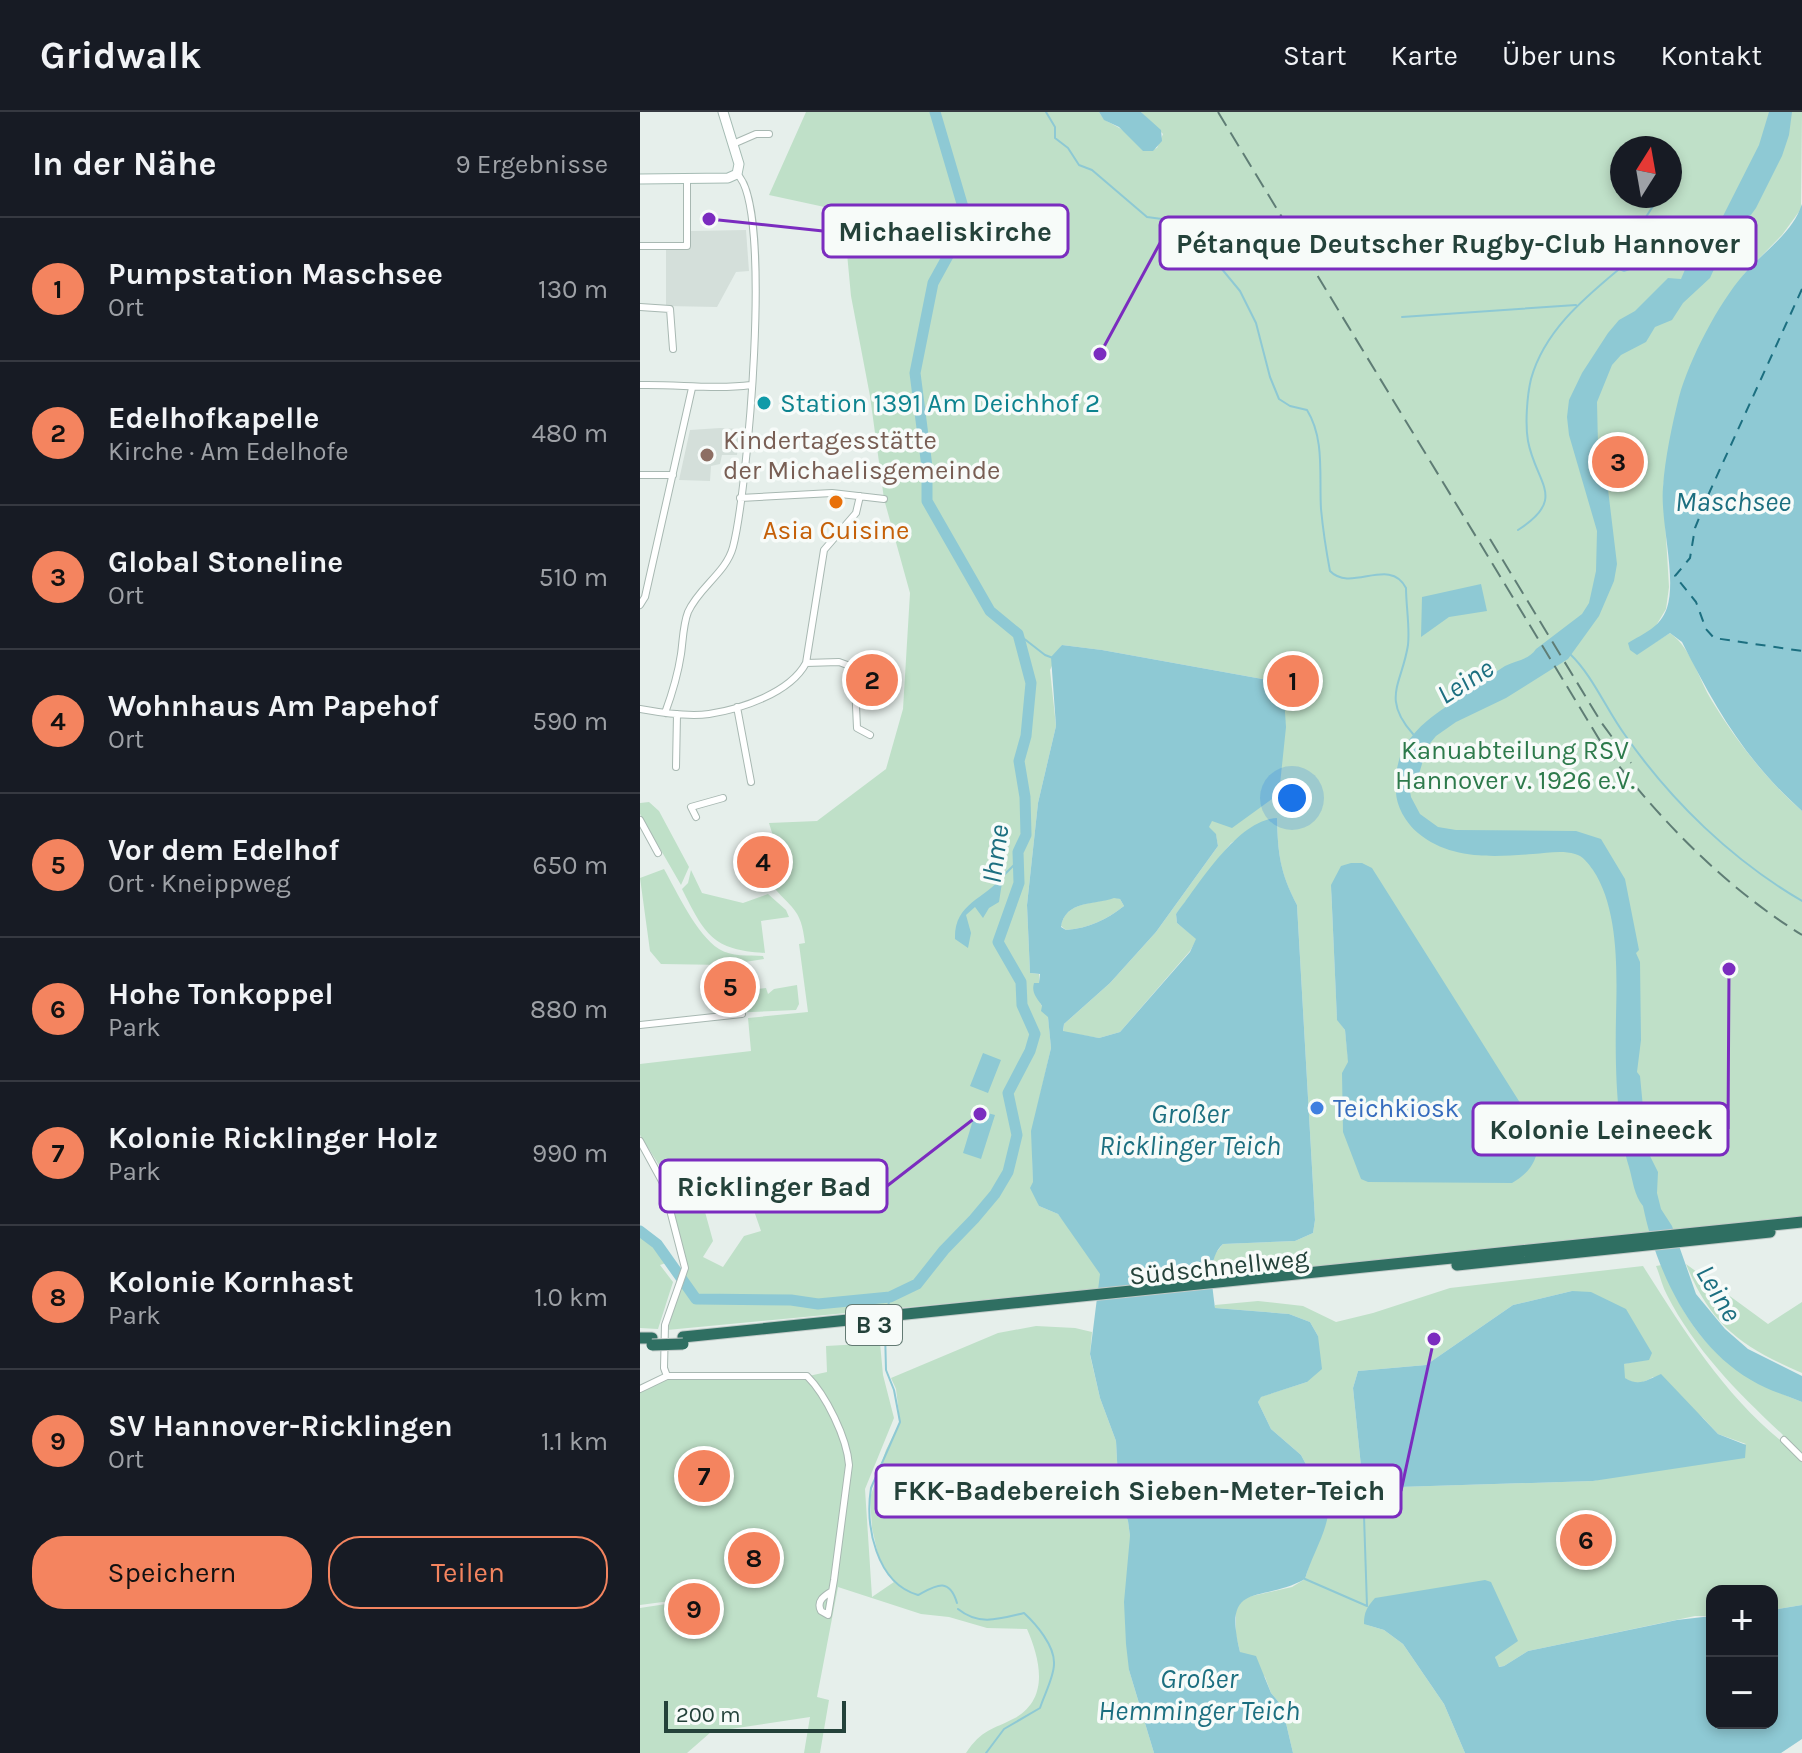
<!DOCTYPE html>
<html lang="de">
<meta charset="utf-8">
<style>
:root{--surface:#171b24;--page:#242831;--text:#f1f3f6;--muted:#9ea1a6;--line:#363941;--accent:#f4845f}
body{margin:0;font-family:Karla,sans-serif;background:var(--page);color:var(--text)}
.controls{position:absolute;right:24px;bottom:24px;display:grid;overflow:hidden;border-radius:16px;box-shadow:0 4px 12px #0003}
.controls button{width:72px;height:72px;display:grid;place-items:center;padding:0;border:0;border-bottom:2px solid var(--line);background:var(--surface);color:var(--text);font:40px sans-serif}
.compass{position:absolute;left:970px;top:24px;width:72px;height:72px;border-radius:50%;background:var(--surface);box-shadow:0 4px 12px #0003;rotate:11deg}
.scale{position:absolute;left:24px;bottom:20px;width:182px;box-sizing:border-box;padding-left:8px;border:4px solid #24423a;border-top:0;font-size:22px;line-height:28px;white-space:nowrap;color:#24423a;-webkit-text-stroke:6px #f7fbf9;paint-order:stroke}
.you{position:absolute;left:652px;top:686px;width:28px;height:28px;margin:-20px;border:6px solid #fff;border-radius:50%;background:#1a73e8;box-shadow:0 0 0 12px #1a73e833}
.badge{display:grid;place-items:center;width:52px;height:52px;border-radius:50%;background:var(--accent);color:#111;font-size:26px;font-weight:700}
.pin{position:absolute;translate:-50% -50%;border:4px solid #fff;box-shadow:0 2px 8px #0006}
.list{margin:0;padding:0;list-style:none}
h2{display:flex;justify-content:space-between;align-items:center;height:104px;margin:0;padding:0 32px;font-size:34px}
h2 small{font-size:26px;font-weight:400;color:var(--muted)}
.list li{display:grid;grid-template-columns:52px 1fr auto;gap:24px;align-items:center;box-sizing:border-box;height:144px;padding:0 32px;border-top:2px solid var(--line)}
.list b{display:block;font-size:30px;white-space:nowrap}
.list p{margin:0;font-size:26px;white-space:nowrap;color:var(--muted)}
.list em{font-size:26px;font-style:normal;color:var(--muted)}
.actions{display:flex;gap:16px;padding:24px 32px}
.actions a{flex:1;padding:18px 0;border:2px solid var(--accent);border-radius:32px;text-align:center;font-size:28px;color:var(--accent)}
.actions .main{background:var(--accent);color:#111}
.map{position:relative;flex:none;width:1162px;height:1641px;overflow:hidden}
header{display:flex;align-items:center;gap:48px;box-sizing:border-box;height:112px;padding:0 40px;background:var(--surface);border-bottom:2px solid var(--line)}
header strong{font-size:38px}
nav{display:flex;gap:44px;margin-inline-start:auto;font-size:28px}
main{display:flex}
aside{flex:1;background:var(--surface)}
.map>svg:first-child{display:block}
.built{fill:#d4dfda}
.green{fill:#bfe0c8;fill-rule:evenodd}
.water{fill:#8ec9d4;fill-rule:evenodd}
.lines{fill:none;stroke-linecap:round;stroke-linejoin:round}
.stream{stroke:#8ec9d4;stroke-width:2}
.river{stroke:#8ec9d4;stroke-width:11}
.ferry{stroke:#1c6f80;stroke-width:2;stroke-dasharray:10 8;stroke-linecap:butt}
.street-casing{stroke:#a8b8b2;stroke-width:8}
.secondary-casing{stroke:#a4bbb3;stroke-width:11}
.highway-casing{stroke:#c2cac8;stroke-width:13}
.street{stroke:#fff;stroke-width:6}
.secondary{stroke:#fff;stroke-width:9}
.highway{stroke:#2f6f62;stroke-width:11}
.rail{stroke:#5f7d75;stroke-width:2;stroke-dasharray:16 8;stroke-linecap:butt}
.highway-bridge-casing{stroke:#c2cac8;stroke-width:13;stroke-linecap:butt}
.highway-bridge{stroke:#2f6f62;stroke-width:11}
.culture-dot{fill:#0f9aa8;stroke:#f7fbf9;stroke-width:3}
.education-dot{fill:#8d6e63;stroke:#f7fbf9;stroke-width:3}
.food-dot{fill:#e8710a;stroke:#f7fbf9;stroke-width:3}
.shop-dot{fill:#3f7fe0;stroke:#f7fbf9;stroke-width:3}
.labels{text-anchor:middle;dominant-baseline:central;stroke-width:7;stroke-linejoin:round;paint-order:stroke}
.shield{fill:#f7fbf9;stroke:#637a73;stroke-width:2}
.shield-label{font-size:24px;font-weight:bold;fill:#24423a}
.culture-label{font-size:26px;fill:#0d838f;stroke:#f7fbf9;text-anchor:start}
.education-label{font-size:26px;fill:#785e54;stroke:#f7fbf9;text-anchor:start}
.food-label{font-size:26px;fill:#c56008;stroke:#f7fbf9}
.park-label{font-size:26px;fill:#2d7a4b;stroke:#f7fbf9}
.shop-label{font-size:26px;fill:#366cbe;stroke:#f7fbf9;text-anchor:start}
.street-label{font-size:26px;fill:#24423a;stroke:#f7fbf9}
.water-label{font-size:28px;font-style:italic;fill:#1c6f80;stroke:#f7fbf9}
.leader{fill:none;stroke:#7b2cbf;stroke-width:3}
.callout-dot{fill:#7b2cbf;stroke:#f7fbf9;stroke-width:3}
.callout{fill:#f7fbf9;stroke:#7b2cbf;stroke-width:3}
.callout-label{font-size:28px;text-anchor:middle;font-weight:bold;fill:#24423a}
</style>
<header>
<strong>Gridwalk</strong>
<nav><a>Start</a><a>Karte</a><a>Über uns</a><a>Kontakt</a></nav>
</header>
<main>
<aside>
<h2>In der Nähe<small>9 Ergebnisse</small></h2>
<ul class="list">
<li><span class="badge">1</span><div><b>Pumpstation Maschsee</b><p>Ort</p></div><em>130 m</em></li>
<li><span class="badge">2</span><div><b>Edelhofkapelle</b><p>Kirche · Am Edelhofe</p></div><em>480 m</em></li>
<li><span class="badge">3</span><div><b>Global Stoneline</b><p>Ort</p></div><em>510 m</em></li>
<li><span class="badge">4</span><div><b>Wohnhaus Am Papehof</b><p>Ort</p></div><em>590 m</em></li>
<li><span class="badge">5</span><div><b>Vor dem Edelhof</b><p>Ort · Kneippweg</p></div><em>650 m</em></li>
<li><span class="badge">6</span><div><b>Hohe Tonkoppel</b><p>Park</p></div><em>880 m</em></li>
<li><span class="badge">7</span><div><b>Kolonie Ricklinger Holz</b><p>Park</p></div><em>990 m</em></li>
<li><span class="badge">8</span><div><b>Kolonie Kornhast</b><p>Park</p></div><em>1.0 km</em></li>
<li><span class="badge">9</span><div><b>SV Hannover-Ricklingen</b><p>Ort</p></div><em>1.1 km</em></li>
</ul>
<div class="actions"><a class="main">Speichern</a><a>Teilen</a></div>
</aside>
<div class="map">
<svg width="1162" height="1641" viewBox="0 0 1162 1641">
<rect width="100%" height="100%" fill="#e6efeb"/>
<path class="built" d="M106,118L109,159L96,160L77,195L26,194V136H51V119Z
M80,316L100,317L97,343H82L80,352L71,354L70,369L39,368L50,318Z"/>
<path class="green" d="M166,0H459C464,10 472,11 481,17C492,24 496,33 508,39L517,36L523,22L501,0H1162L1161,97L1142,123L1104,162L1057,242L1040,283L1023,375L1029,475L1026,497L1014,517L1008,521L1014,531L1030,521C1052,537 1058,566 1072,589C1097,630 1126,667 1162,699V1105L572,1167L574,1143L583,1132L655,1129L673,1121L675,1108L657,793C640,761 638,743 637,706L591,731L536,802L537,811L557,827L550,839L480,920L459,926L423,920L424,912L470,871L516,820L578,734L576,723L568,715L569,711L634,569L462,538L422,533L410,558L416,614L398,691L387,793L390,861L399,862L400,891L408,904L411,936L392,1019L393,1070L399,1094L418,1102L442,1132L461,1162L459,1177L27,1218L48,1156L24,1061L0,1023V952L111,939L108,906L168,900L159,832L165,831C161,795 151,797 131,772L141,750L129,711L177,709L246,657L263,597L270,481L244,387L230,284L211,184L203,99L129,83ZM982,36H1030V84H982ZM691,773L721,1067L705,918L697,907ZM102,1064L121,1119L104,1124L83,1155L63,1145L73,1129L59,1078L90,1075Z
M9,690L19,699L49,755L41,773L0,702V691Z
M24,757C37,780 56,822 79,837C91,845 109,843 123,844L124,847L86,853L21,852L10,839L0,766Z
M51,758L62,781L103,791L128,782L146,798L149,805L121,809L125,841C73,838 65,823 42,777L48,771Z
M474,785L480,787L484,794C466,808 449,816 426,818L421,814C426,788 455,793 474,785Z
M157,873L159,892L156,898L88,901L75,890L86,885L118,880V877L126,876L128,882L134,877Z
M0,1120L17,1133L29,1150L20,1153L33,1170L18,1217L0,1216Z
M1046,1152L1128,1212L1162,1190V1261C1102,1235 1071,1214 1046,1152Z
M1022,1153C1051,1228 1088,1262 1162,1290V1493L1132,1498V1479H1072V1504H1055L888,1539L864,1554L858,1555L855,1545L724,1512L744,1518L763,1532L804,1592L825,1641H653L642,1594L631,1581L625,1565L600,1540L596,1523V1495L603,1486L652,1475L665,1467L672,1444L612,1392L527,1401L509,1398C501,1391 493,1384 497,1372C507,1342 577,1356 601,1357C624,1358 647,1359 670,1360L661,1343L631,1317L618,1290L620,1285L667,1270L678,1224L670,1210L649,1202L575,1196V1193L618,1189L663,1194L696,1210L733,1201L810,1176L1003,1154C1043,1217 1082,1280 1140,1328L1143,1323C1098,1281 1055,1238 1027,1183C1022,1174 1020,1163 1016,1154ZM932,1179L994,1250L983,1252L984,1266C995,1273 1002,1272 1013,1265L1063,1306L1078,1322L1106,1332L953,1369L727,1376L723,1374L713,1276L718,1259L786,1253L873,1193Z
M396,1214L435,1216L452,1220L450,1243L460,1286L476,1329L479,1385L488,1409L490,1424L489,1558L514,1641H326C342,1617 352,1618 375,1606C410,1586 400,1547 387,1517L347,1516L309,1505L281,1502L198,1475L177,1585L189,1588L180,1641H164L170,1605L71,1620L47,1641H0V1496L46,1489L45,1487L0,1493V1280L28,1267L164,1265L187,1260L186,1234L240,1231L243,1263L254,1306L225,1377L232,1485L254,1470L239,1447L232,1416L230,1386L246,1338L260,1310L256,1277L251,1266L358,1221Z"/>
<path class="water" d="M459,0H501L521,18L522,29L513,39H503L479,15L464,8Z
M1129,0H1152L1149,23L1142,44L1116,96L1100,118L1096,130L1075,155L1070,166L1043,191L1032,208L1015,215L1006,230L981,243L972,253L957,290L958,334L967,369L977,452L974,469L959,504L928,547L866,586L816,610L796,624L787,635L779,662L771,668L769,674L771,685L780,702L798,715L816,718L936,719L961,727L985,767L999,838L996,841L1000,850L1001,928L997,960L1000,964L1004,1006L1002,1016L1008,1023L1007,1038L1018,1060L1017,1081L1021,1097L1032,1114L1056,1182L1085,1217L1108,1237L1162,1264V1290C1145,1283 1127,1278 1111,1268C1052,1234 1016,1159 1003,1094C994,1083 993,1069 989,1055C976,1012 975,951 976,905C977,860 979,797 953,758C948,751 943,744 935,742C922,738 907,741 893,742C853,745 810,748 778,721C766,711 756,694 756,679C752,624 792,605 831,578C842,571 853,561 865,554C876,548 889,548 896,537L942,502L949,491L956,459L957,419L929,323L927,305L929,288L942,261L968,221L979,208L995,199L1028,166L1041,167L1049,148L1064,134L1081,108L1119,33Z
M1162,92V699C1105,648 1076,597 1042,530L1030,521L997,543L990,538L988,531C1004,521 1020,516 1027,496C1037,465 1020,410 1023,375C1025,346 1032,313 1039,285C1050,246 1078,192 1104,162C1123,140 1153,121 1162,92Z
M995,122L1005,128L1007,142L996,156L984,160L973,156C969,138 976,124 995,122Z
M841,472L847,499L809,505L781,525L782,485Z
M422,533L462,538L634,569L644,586L646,615L639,682L592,716L572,709L569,715L576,722L578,734L516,820L470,871L424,912L423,919L459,926L480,920L550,840L556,827L537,811L536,802C559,773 597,708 637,706C638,743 640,760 657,793L675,1108L673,1121L655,1129L583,1132C566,1147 573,1177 575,1196L649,1202L670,1210L678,1224L682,1257L667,1270L621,1285L618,1290L631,1317L661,1343L670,1360C640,1359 519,1344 502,1364C495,1371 496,1379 498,1388L509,1398L527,1401C554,1397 672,1379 689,1390C690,1416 672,1442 665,1467C620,1492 582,1467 600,1540L616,1544L631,1581L642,1594L653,1641H514L489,1558L486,1532L484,1490L490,1424L488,1409L479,1385L476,1329L460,1286L450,1242L460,1162L418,1102L399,1094L390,1076L393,1070L391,1019L411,936L408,905L401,899L402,894C397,886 391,881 394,871H399L400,862L390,861L387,793L398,691L416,614L411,545ZM474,786L480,787L484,794C466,808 449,816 426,818L421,815C425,788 455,793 474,786Z
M711,751H722L732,756L896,1016C902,1040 894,1059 872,1071L728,1070L721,1067L703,1020L702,961L708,950L705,918L697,908L691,773L701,754Z
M363,764L359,790L349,796L343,806L335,795L326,803L331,821L328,836L315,827C314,791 344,788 363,764Z
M343,941L361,948L348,981L330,974Z
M336,998L355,1003L341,1047L323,1041Z
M932,1179L951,1180L986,1197L1012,1241L1009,1248L984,1252L985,1266C999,1275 1007,1268 1021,1262L1078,1322L1106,1333L1105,1346L953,1369L727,1376L723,1374L713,1276L718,1259L786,1253L873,1193Z
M845,1468L851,1470L878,1529L855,1545L859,1555L864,1554L888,1539L1037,1508L1072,1504V1611H1132V1498L1162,1493V1627L1141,1641H825L804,1592L763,1532L744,1518L724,1512C724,1500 727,1495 735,1486Z"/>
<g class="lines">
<path class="stream" d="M406,0L415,15V26L428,36L439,53L452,58L507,105L537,109L548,116L600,179L616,211L630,265L639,287L650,294L667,298C685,327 679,364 681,397C683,418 686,438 690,459C711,481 750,444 766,476C766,494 770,515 768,533C762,572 741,586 773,622
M995,122L1015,91
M762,205L936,193
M878,418C928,386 896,372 888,329C885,312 887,284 891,267C904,220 942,188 978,158
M378,522L405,543L413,546
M930,542C953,564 966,597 985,623C1031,689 1092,748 1162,789
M363,764L377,750
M247,1199L250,1185
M245,1219L246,1258L254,1278L260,1310L231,1376C225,1414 236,1471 278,1483C295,1474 309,1464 317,1491
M689,1398L706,1392
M665,1467L727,1494L723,1374
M318,1497C339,1514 359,1507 384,1501C396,1512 415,1534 414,1552C414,1565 404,1583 400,1596L364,1617L346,1641"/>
<path class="river" d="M0,1119L17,1132L56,1187L151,1188L178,1192L250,1185L277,1172L304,1138L334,1107L355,1082L368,1060L377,1023L368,981L390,939L395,922L382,893L381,870L358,830L379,771L378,740L386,723L385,685L379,649L386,624L391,571L378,522L350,499L287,389V355L275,261L293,171L320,122L323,95L295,0"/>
<path class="ferry" d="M1162,177L1070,379L1055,416L1050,446L1035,464L1056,490L1066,517L1074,526L1162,539"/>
<defs>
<path id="street" d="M93,32L116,22H129
M0,134H47V67
M0,195L30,197L33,237
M0,273C38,272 74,278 111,273
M0,363H33
M100,386L192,381L244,387
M0,493L5,485L52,276
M166,551L199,550L210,554L215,571L217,616L230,623
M97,595L111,670
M0,597C22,601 47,605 69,602C101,597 150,581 166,551L184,438L216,401L220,384
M25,601C32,582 38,562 41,542C43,528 43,513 48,500C59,475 86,461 93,435C107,382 134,94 97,62
M36,655L37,602
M56,705L51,695L83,686
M0,708L18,741
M0,913L102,902
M0,1029L23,1071L45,1156L25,1213L24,1256L27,1264
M0,1277L27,1264H167C186,1283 207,1326 209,1353L194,1468L188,1503L181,1499C176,1489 184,1484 192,1479
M1144,1328L1162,1346"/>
<path id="secondary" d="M0,67L88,66L97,62L99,52L83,0"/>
<path id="highway" d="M817,1153L1130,1120
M43,1225L1162,1110
M0,1226H12"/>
</defs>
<use href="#street" class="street-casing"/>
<use href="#secondary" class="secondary-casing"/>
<use href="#highway" class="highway-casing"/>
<use href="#street" class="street"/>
<use href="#secondary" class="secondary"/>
<use href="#highway" class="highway"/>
<path class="rail" d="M578,0L962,632C1018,706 1082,773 1162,823
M850,427L961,610L991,651"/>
<defs>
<path id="highway-bridge" d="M12,1233L43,1232"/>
</defs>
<use href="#highway-bridge" class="highway-bridge-casing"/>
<use href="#highway-bridge" class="highway-bridge"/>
</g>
<circle class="culture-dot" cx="124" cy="291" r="8"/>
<circle class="education-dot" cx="67" cy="343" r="8"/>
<circle class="food-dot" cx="196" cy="390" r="8"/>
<circle class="shop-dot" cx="677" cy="996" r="8"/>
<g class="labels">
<rect class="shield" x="206" y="1193" width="56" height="40" rx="6"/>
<g class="shield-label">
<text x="234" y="1213">B 3</text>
</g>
<g class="culture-label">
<text x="140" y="291">Station 1391 Am Deichhof 2</text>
</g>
<g class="education-label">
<text x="83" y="328">Kindertagesstätte<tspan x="83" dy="30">der Michaelisgemeinde</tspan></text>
</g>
<g class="food-label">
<text x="196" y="418">Asia Cuisine</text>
</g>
<g class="park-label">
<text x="875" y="638">Kanuabteilung RSV<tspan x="875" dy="30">Hannover v. 1926 e.V.</tspan></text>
</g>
<g class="shop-label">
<text x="693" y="996">Teichkiosk</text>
</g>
<g class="street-label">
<text transform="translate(579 1155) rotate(-6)">Südschnellweg</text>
</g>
<g class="water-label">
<text x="1093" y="389">Maschsee</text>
<text transform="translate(825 569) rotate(-32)">Leine</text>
<text transform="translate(355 742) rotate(-82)">Ihme</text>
<text x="550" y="1001">Großer<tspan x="550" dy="32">Ricklinger Teich</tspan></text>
<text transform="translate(1079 1181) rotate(59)">Leine</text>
<text x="559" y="1566">Großer<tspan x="559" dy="32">Hemminger Teich</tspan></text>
</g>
</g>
<path class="leader" d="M69 107L183 119M460 242L520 131M1089 857L1088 1017M340 1002L247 1074M794 1227L761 1379"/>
<g class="callout-dot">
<circle cx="69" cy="107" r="8"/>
<circle cx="460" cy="242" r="8"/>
<circle cx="1089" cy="857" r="8"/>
<circle cx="340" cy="1002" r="8"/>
<circle cx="794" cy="1227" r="8"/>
</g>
<g class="callout">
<rect x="183" y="93" width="245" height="52" rx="8"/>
<rect x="520" y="105" width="596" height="52" rx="8"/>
<rect x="833" y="991" width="255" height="52" rx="8"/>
<rect x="20" y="1048" width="227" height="52" rx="8"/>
<rect x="236" y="1353" width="525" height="52" rx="8"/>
</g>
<g class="callout-label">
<text x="305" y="129">Michaeliskirche</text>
<text x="818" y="141">Pétanque Deutscher Rugby-Club Hannover</text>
<text x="961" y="1027">Kolonie Leineeck</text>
<text x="134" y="1084">Ricklinger Bad</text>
<text x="499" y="1388">FKK-Badebereich Sieben-Meter-Teich</text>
</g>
</svg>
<div class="controls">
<button>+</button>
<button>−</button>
</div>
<svg class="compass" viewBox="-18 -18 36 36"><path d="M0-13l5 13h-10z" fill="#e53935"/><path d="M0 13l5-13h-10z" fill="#9ea1a6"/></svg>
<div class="scale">200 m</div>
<div class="you"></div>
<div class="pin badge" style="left:653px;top:569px">1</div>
<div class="pin badge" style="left:232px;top:568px">2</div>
<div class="pin badge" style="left:978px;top:350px">3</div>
<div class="pin badge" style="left:123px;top:750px">4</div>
<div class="pin badge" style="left:90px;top:875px">5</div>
<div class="pin badge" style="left:946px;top:1428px">6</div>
<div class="pin badge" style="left:64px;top:1364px">7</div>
<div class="pin badge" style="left:114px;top:1446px">8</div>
<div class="pin badge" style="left:54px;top:1497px">9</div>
</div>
</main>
